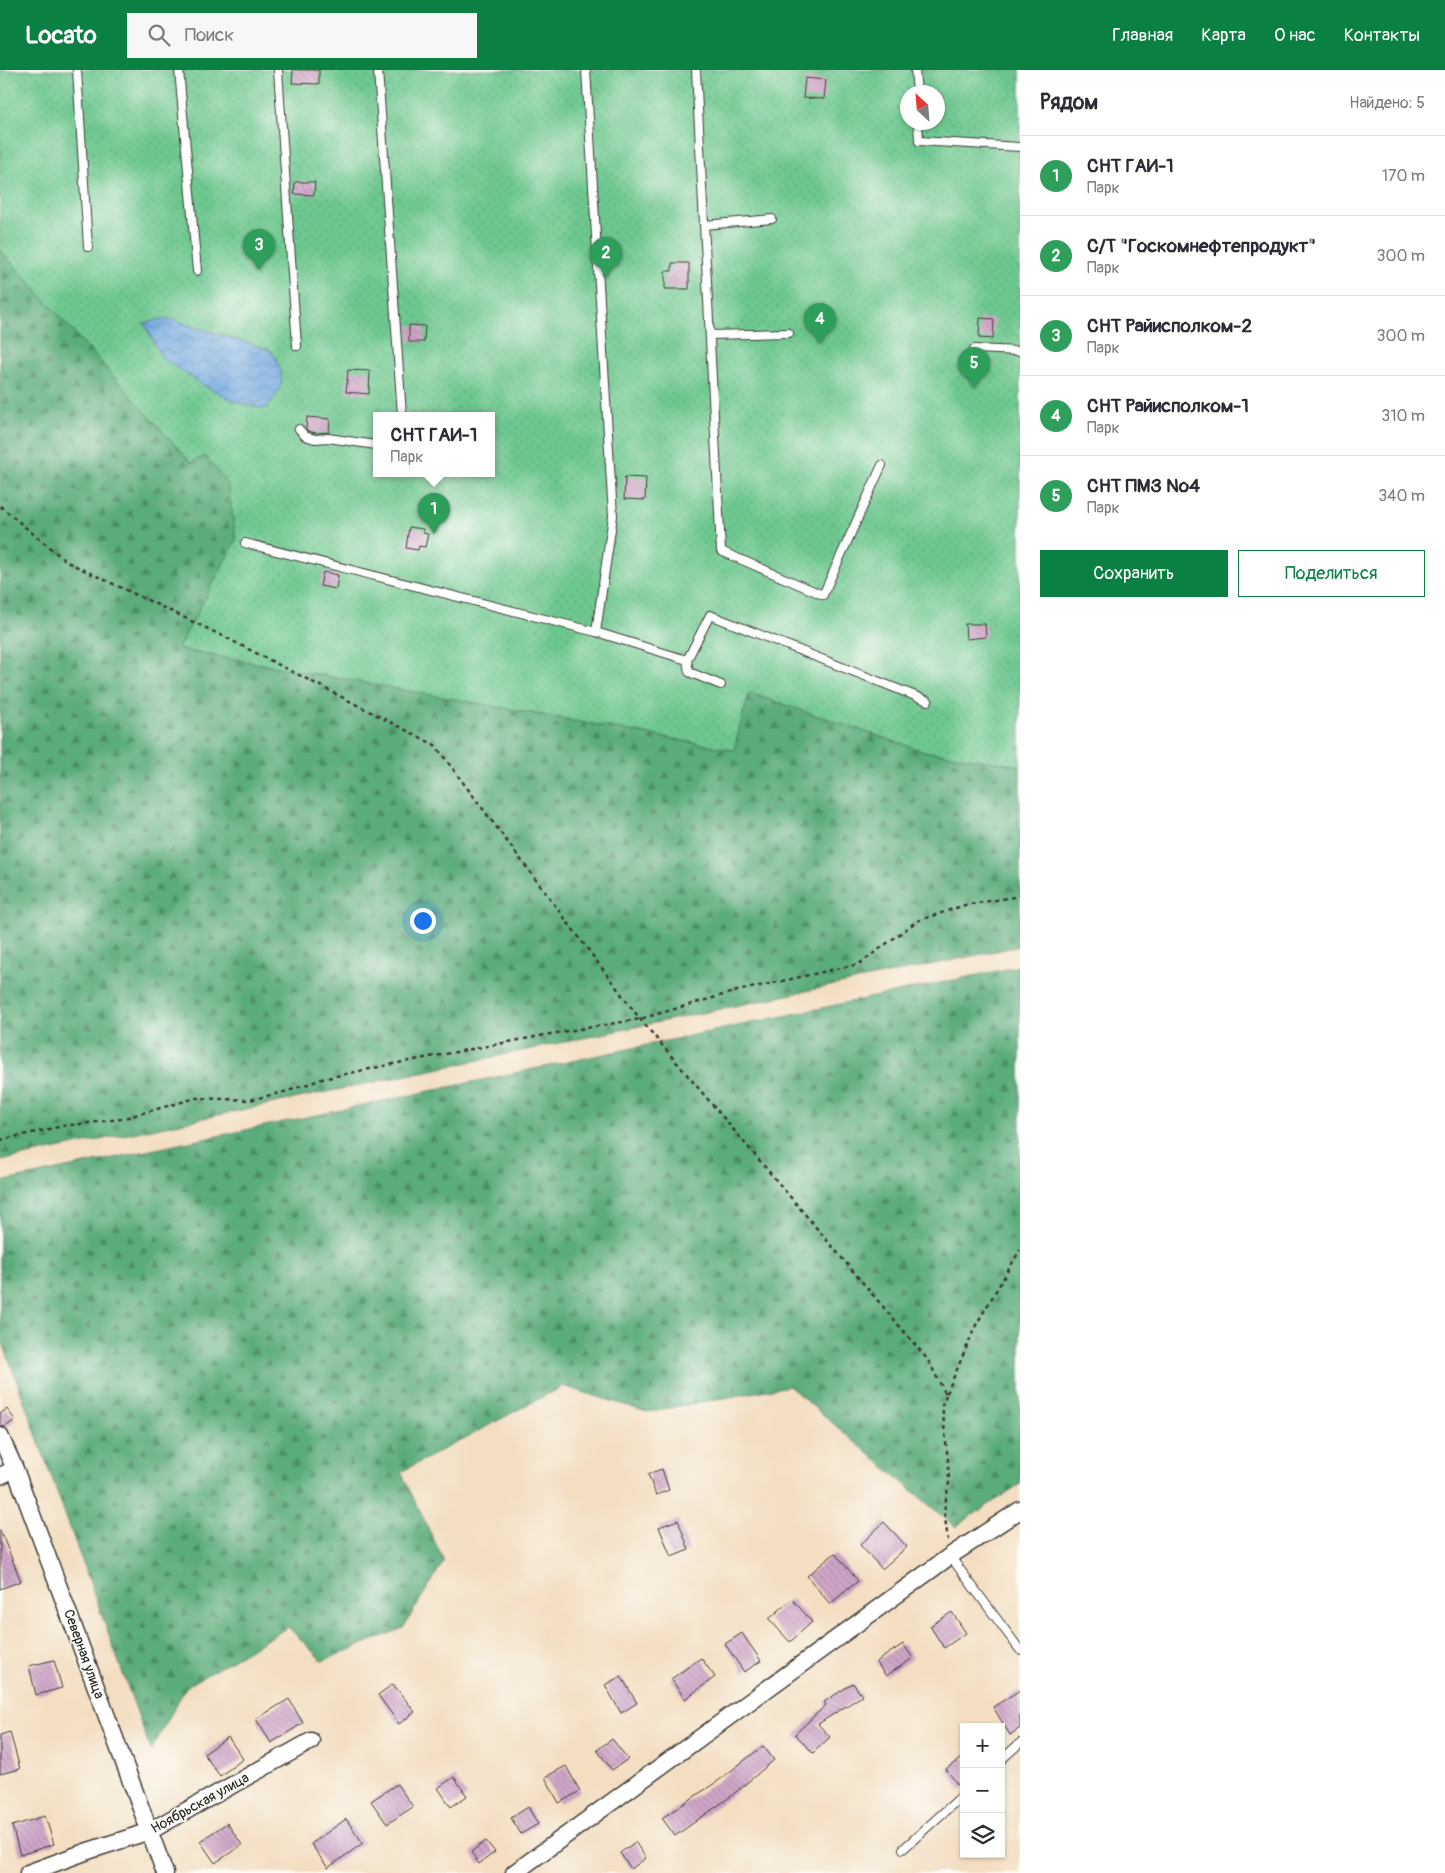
<!DOCTYPE html>
<html lang="ru">
<meta charset="utf-8">
<style>
:root{--surface:#fff;--page:#f7f7f7;--text:#2b2b33;--muted:#7c7c81;--line:#e1e1e2;--accent:#0b8043}
body{margin:0;font-family:Pangolin,sans-serif;background:var(--page);color:var(--text)}
.controls{position:absolute;right:15px;bottom:15px;display:grid;overflow:hidden;border-radius:0px;box-shadow:0 1px 4px #0004}
.controls button{width:45px;height:45px;display:grid;place-items:center;padding:0;border:0;border-bottom:1px solid var(--line);background:var(--surface);color:var(--text);font:25px sans-serif}
.compass{position:absolute;left:900px;top:15px;width:45px;height:45px;border-radius:50%;background:var(--surface);box-shadow:0 1px 4px #0004;rotate:334deg}
.you{position:absolute;left:422px;top:850px;width:18px;height:18px;margin:-12px;border:4px solid #fff;border-radius:50%;background:#1a73e8;box-shadow:0 0 0 8px #1a73e833}
.badge{display:grid;place-items:center;width:32px;height:32px;border-radius:50%;background:var(--accent);color:#fff;font-size:16px;font-weight:700}
.pin{position:absolute;translate:-50% -41px;filter:drop-shadow(0 1px 2px #0008)}
.pin::after{content:'';position:absolute;top:26px;width:18px;height:15px;background:inherit;clip-path:polygon(0 0,100% 0,50% 100%)}
.popup{position:absolute;left:373px;top:342px;width:122px;height:65px;box-sizing:border-box;display:grid;place-content:center;border-radius:0px;background:var(--surface);filter:drop-shadow(0 1px 4px #0005);font-size:16px;white-space:nowrap;color:var(--muted)}
.popup b{font-size:19px;color:var(--text)}
.popup::after{content:'';position:absolute;left:50%;top:100%;margin-left:-10px;border:10px solid transparent;border-top-color:var(--surface)}
.list{margin:0;padding:0;list-style:none}
h2{display:flex;justify-content:space-between;align-items:center;height:65px;margin:0;padding:0 20px;font-size:21px}
h2 small{font-size:16px;font-weight:400;color:var(--muted)}
.list li{display:grid;grid-template-columns:32px 1fr auto;gap:15px;align-items:center;box-sizing:border-box;height:80px;padding:0 20px;border-top:1px solid var(--line)}
.list b{display:block;font-size:19px;white-space:nowrap}
.list p{margin:0;font-size:16px;white-space:nowrap;color:var(--muted)}
.list em{font-size:16px;font-style:normal;color:var(--muted)}
.actions{display:flex;gap:10px;padding:15px 20px}
.actions a{flex:1;padding:11px 0;border:1px solid var(--accent);border-radius:0px;text-align:center;font-size:18px;color:var(--accent)}
.actions .main{background:var(--accent);color:#fff}
.icon{flex:none;width:28px;height:28px;fill:none;stroke:currentColor;stroke-width:2;stroke-linecap:round;stroke-linejoin:round}
.map{position:relative;flex:none;width:1020px;height:1803px;overflow:hidden}
header{display:flex;align-items:center;gap:30px;box-sizing:border-box;height:70px;padding:0 25px;background:var(--accent);color:#fff}
header strong{font-size:24px}
nav{display:flex;gap:28px;margin-inline-start:auto;font-size:18px}
.search{width:350px;height:45px;background:var(--page);display:flex;align-items:center;gap:12px;box-sizing:border-box;padding:0 18px;border-radius:0px;color:var(--muted);font-size:19px}
main{display:flex}
aside{flex:1;background:var(--surface)}
.map>svg:first-child{display:block}
.grass{fill:url(#grass-dots);stroke:#447256;fill-rule:evenodd}
.forest{fill:url(#forest-firs);stroke:#3b644b}
.water{fill:url(#water-waves);stroke:#46627e}
.building{fill:url(#building-back-hatch)}
.lines{fill:none;stroke-linecap:round;stroke-linejoin:round}
.service-casing{stroke:#3c3935;stroke-width:10}
.minor-casing{stroke:#3c3935;stroke-width:19}
.path{stroke:#3c3935;stroke-width:2.5;stroke-dasharray:4 4;stroke-linecap:butt}
.service{stroke:#fff;stroke-width:8}
.minor{stroke:#fff;stroke-width:16}
.labels{text-anchor:middle;dominant-baseline:central;stroke-width:4;stroke-linejoin:round;paint-order:stroke}
.street-label{font-size:14px;fill:#1c1c1c;stroke:#fdfcf7}
</style>
<header>
<strong>Locato</strong>
<div class="search"><svg class="icon" aria-label="search" viewBox="0 0 24 24"><circle cx="10" cy="10" r="6"/><path d="M15 15l6 6"/></svg>Поиск</div>
<nav><a>Главная</a><a>Карта</a><a>О нас</a><a>Контакты</a></nav>
</header>
<main>
<div class="map">
<svg width="1020" height="1803" viewBox="0 0 1020 1803">
<defs>
<pattern id="grass-dots" width="8" height="8" patternUnits="userSpaceOnUse" patternTransform="scale(1.25)"><rect width="8" height="8" fill="#6dc88f"/><path d="M2 2h.1M6 6h.1" fill="none" stroke="#5eab7b" stroke-width="1.8" stroke-linecap="round"/></pattern>
<pattern id="forest-firs" width="22" height="20" patternUnits="userSpaceOnUse" patternTransform="scale(1.25)"><rect width="22" height="20" fill="#5aac7a"/><path d="M5 1l3.5 6h-7zM16 11l3.5 6h-7z" fill="#4a8b63"/></pattern>
<pattern id="water-waves" width="16" height="10" patternUnits="userSpaceOnUse" patternTransform="scale(1.25)"><rect width="16" height="10" fill="#71a8df"/><path d="M0 5q4-4 8 0t8 0" fill="none" stroke="#5c88b4"/></pattern>
<pattern id="building-back-hatch" width="6" height="6" patternUnits="userSpaceOnUse" patternTransform="scale(1.25)"><rect width="6" height="6" fill="#cfa6c8"/><path d="M-1 5l2 2M0 0l6 6M5-1l2 2" fill="none" stroke="#b18eab"/></pattern>
</defs>
<rect width="100%" height="100%" fill="#fdfcf7"/>
<filter id="ink" filterUnits="userSpaceOnUse"><feTurbulence type="fractalNoise" baseFrequency=".02" numOctaves="2"/><feDisplacementMap in="SourceGraphic" scale="10" xChannelSelector="R" yChannelSelector="G"/><feConvolveMatrix kernelMatrix="1 2 1 2 8 2 1 2 1" color-interpolation-filters="sRGB"/></filter>
<filter id="wash" filterUnits="userSpaceOnUse"><feTurbulence type="fractalNoise" baseFrequency=".0096" numOctaves="4" result="noise"/><feDisplacementMap in="SourceGraphic" scale="20" xChannelSelector="R" yChannelSelector="G"/><feGaussianBlur stdDeviation="1.12" result="paint"/><feColorMatrix in="noise" values="0 0 0 0 0 0 0 0 0 0 0 0 0 0 0 0 0 1.4 0 .05"/><feComposite in="paint" operator="in"/></filter>
<g filter="url(#wash)">
<rect width="100%" height="100%" fill="#f3dec1"/>
<path class="grass" d="M0,0H1020V696L923,681L749,623L734,680L177,579L236,470L205,386L191,393L0,180ZM908,22H938V52H908ZM376,345H492V403H376Z"/>
<path class="forest" d="M0,180L191,393L205,386L228,414L236,470L178,579L734,680L749,623L923,681L1020,696V876L0,1091Z
M1020,896V1414L955,1457L789,1316L647,1342L563,1316L401,1402L444,1491L403,1558L322,1591L288,1557L186,1617L151,1681L0,1265V1112Z"/>
<path class="water" d="M166,248L271,280C286,305 286,317 265,339L239,333L203,315L162,288L144,253Z"/>
<g id="blocks">
<path class="building" d="M293,0H319V14L292,13Z
M805,8L826,10L824,29L803,28Z
M295,112H315L314,125L294,124Z
M672,193H689V219H665V201H672Z
M980,248L994,249L993,269L979,268Z
M409,255L425,256L424,272H409Z
M348,300L370,301L369,324L346,322Z
M307,347L330,349L329,362L316,363L308,361L306,359Z
M625,407L646,408L645,430L624,429Z
M409,457L423,459V463L428,464L425,477L419,476L418,480L406,478Z
M323,502L338,505L336,519L320,516Z
M965,554H985L986,567L966,569Z
M7,1339L15,1350L5,1357L0,1356V1344Z
M662,1399L669,1420L656,1425L648,1404Z
M678,1450L689,1480L671,1487L659,1457Z
M884,1452L907,1477L882,1499L860,1475Z
M0,1460L21,1511L0,1519Z
M835,1483L858,1511L830,1534L807,1506Z
M792,1529L812,1552L790,1572L769,1549Z
M952,1542L966,1563L944,1578L930,1556Z
M742,1563L761,1591L744,1602L725,1574Z
M903,1574L913,1588L886,1606L876,1592Z
M701,1588L715,1607L685,1629L671,1609Z
M54,1590L62,1618L36,1625L29,1596Z
M621,1606L637,1633L621,1643L605,1615Z
M853,1613L862,1626L818,1654L830,1667L813,1683L795,1664L826,1635L824,1632Z
M393,1614L415,1642L399,1654L378,1625Z
M1020,1620V1658L1010,1665L993,1637Z
M289,1629L303,1653L271,1673L256,1649Z
M10,1662L20,1699L0,1704V1665Z
M228,1667L243,1689L220,1706L204,1684Z
M612,1669L628,1689L612,1700L597,1680Z
M763,1676L774,1690L730,1727L675,1766L662,1748L718,1711Z
M964,1686V1718L961,1719L946,1699Z
M566,1696L580,1721L559,1733L545,1707Z
M454,1707L467,1726L451,1737L438,1718Z
M397,1714L413,1737L387,1754L371,1731Z
M528,1737L538,1754L521,1764L511,1748Z
M45,1746L54,1774L20,1785L12,1756Z
M346,1749L363,1773L328,1798L311,1774Z
M227,1753L242,1775L215,1793L200,1771Z
M486,1771L495,1782L479,1794L471,1782Z
M635,1772L646,1788L631,1799L620,1783Z"/>
</g>
</g>
<g filter="url(#ink)">
<use href="#blocks" fill-opacity="0" stroke="#3c3935" stroke-width="1"/>
<g class="lines">
<defs>
<path id="service" d="M77,0L88,177
M179,0L197,201
M278,0L297,276
M378,0L402,345
M586,0L613,446L596,562
M696,0L721,481L823,525L882,395
M915,0L917,22
M918,52L919,71L1020,77
M704,155L772,149
M710,265L789,263
M974,279L1020,281
M299,359L305,366L315,369L328,368L376,375
M245,473L596,562L687,590L689,602L721,615
M687,590L710,545L928,631
M950,1486L1020,1580
M1001,1690L1020,1673
M903,1779L964,1724"/>
<path id="minor" d="M0,1366L15,1399L165,1803
M0,1406L15,1399
M28,1803L88,1781L150,1761L311,1671
M514,1803L950,1486L1020,1440"/>
</defs>
<use href="#service" class="service-casing"/>
<use href="#minor" class="minor-casing"/>
<path class="path" d="M0,436L67,492L221,565L435,675L640,949L928,1290L946,1325L976,1255L1020,1180
M0,1070L63,1056L121,1049L196,1028L250,1030L288,1021L322,1009L393,994L556,963L640,949L737,921L859,894L917,851L965,835L1020,826
M946,1325L942,1335L948,1391L949,1412L944,1441L948,1470"/>
<use href="#service" class="service"/>
<use href="#minor" class="minor"/>
</g>
</g>
<g class="labels">
<g class="street-label">
<text transform="translate(84 1584) rotate(70)">Северная улица</text>
<text transform="translate(200 1733) rotate(-29)">Ноябрьская улица</text>
</g>
</g>
</svg>
<div class="controls">
<button>+</button>
<button>−</button>
<button><svg class="icon" aria-label="layers" viewBox="0 0 24 24"><path d="M12 4l9 5-9 5-9-5zM3 14l9 5 9-5"/></svg></button>
</div>
<svg class="compass" viewBox="-18 -18 36 36"><path d="M0-13l5 13h-10z" fill="#e53935"/><path d="M0 13l5-13h-10z" fill="#7c7c81"/></svg>
<div class="you"></div>
<div class="pin badge" style="left:434px;top:464px;background:#2e9e5b">1</div>
<div class="popup"><b>СНТ ГАИ-1</b>Парк</div>
<div class="pin badge" style="left:606px;top:208px;background:#2e9e5b">2</div>
<div class="pin badge" style="left:259px;top:200px;background:#2e9e5b">3</div>
<div class="pin badge" style="left:820px;top:274px;background:#2e9e5b">4</div>
<div class="pin badge" style="left:974px;top:318px;background:#2e9e5b">5</div>
</div>
<aside>
<h2>Рядом<small>Найдено: 5</small></h2>
<ul class="list">
<li><span class="badge" style="background:#2e9e5b">1</span><div><b>СНТ ГАИ-1</b><p>Парк</p></div><em>170 m</em></li>
<li><span class="badge" style="background:#2e9e5b">2</span><div><b>С/Т &quot;Госкомнефтепродукт&quot;</b><p>Парк</p></div><em>300 m</em></li>
<li><span class="badge" style="background:#2e9e5b">3</span><div><b>СНТ Райисполком-2</b><p>Парк</p></div><em>300 m</em></li>
<li><span class="badge" style="background:#2e9e5b">4</span><div><b>СНТ Райисполком-1</b><p>Парк</p></div><em>310 m</em></li>
<li><span class="badge" style="background:#2e9e5b">5</span><div><b>СНТ ПМЗ №4</b><p>Парк</p></div><em>340 m</em></li>
</ul>
<div class="actions"><a class="main">Сохранить</a><a>Поделиться</a></div>
</aside>
</main>
